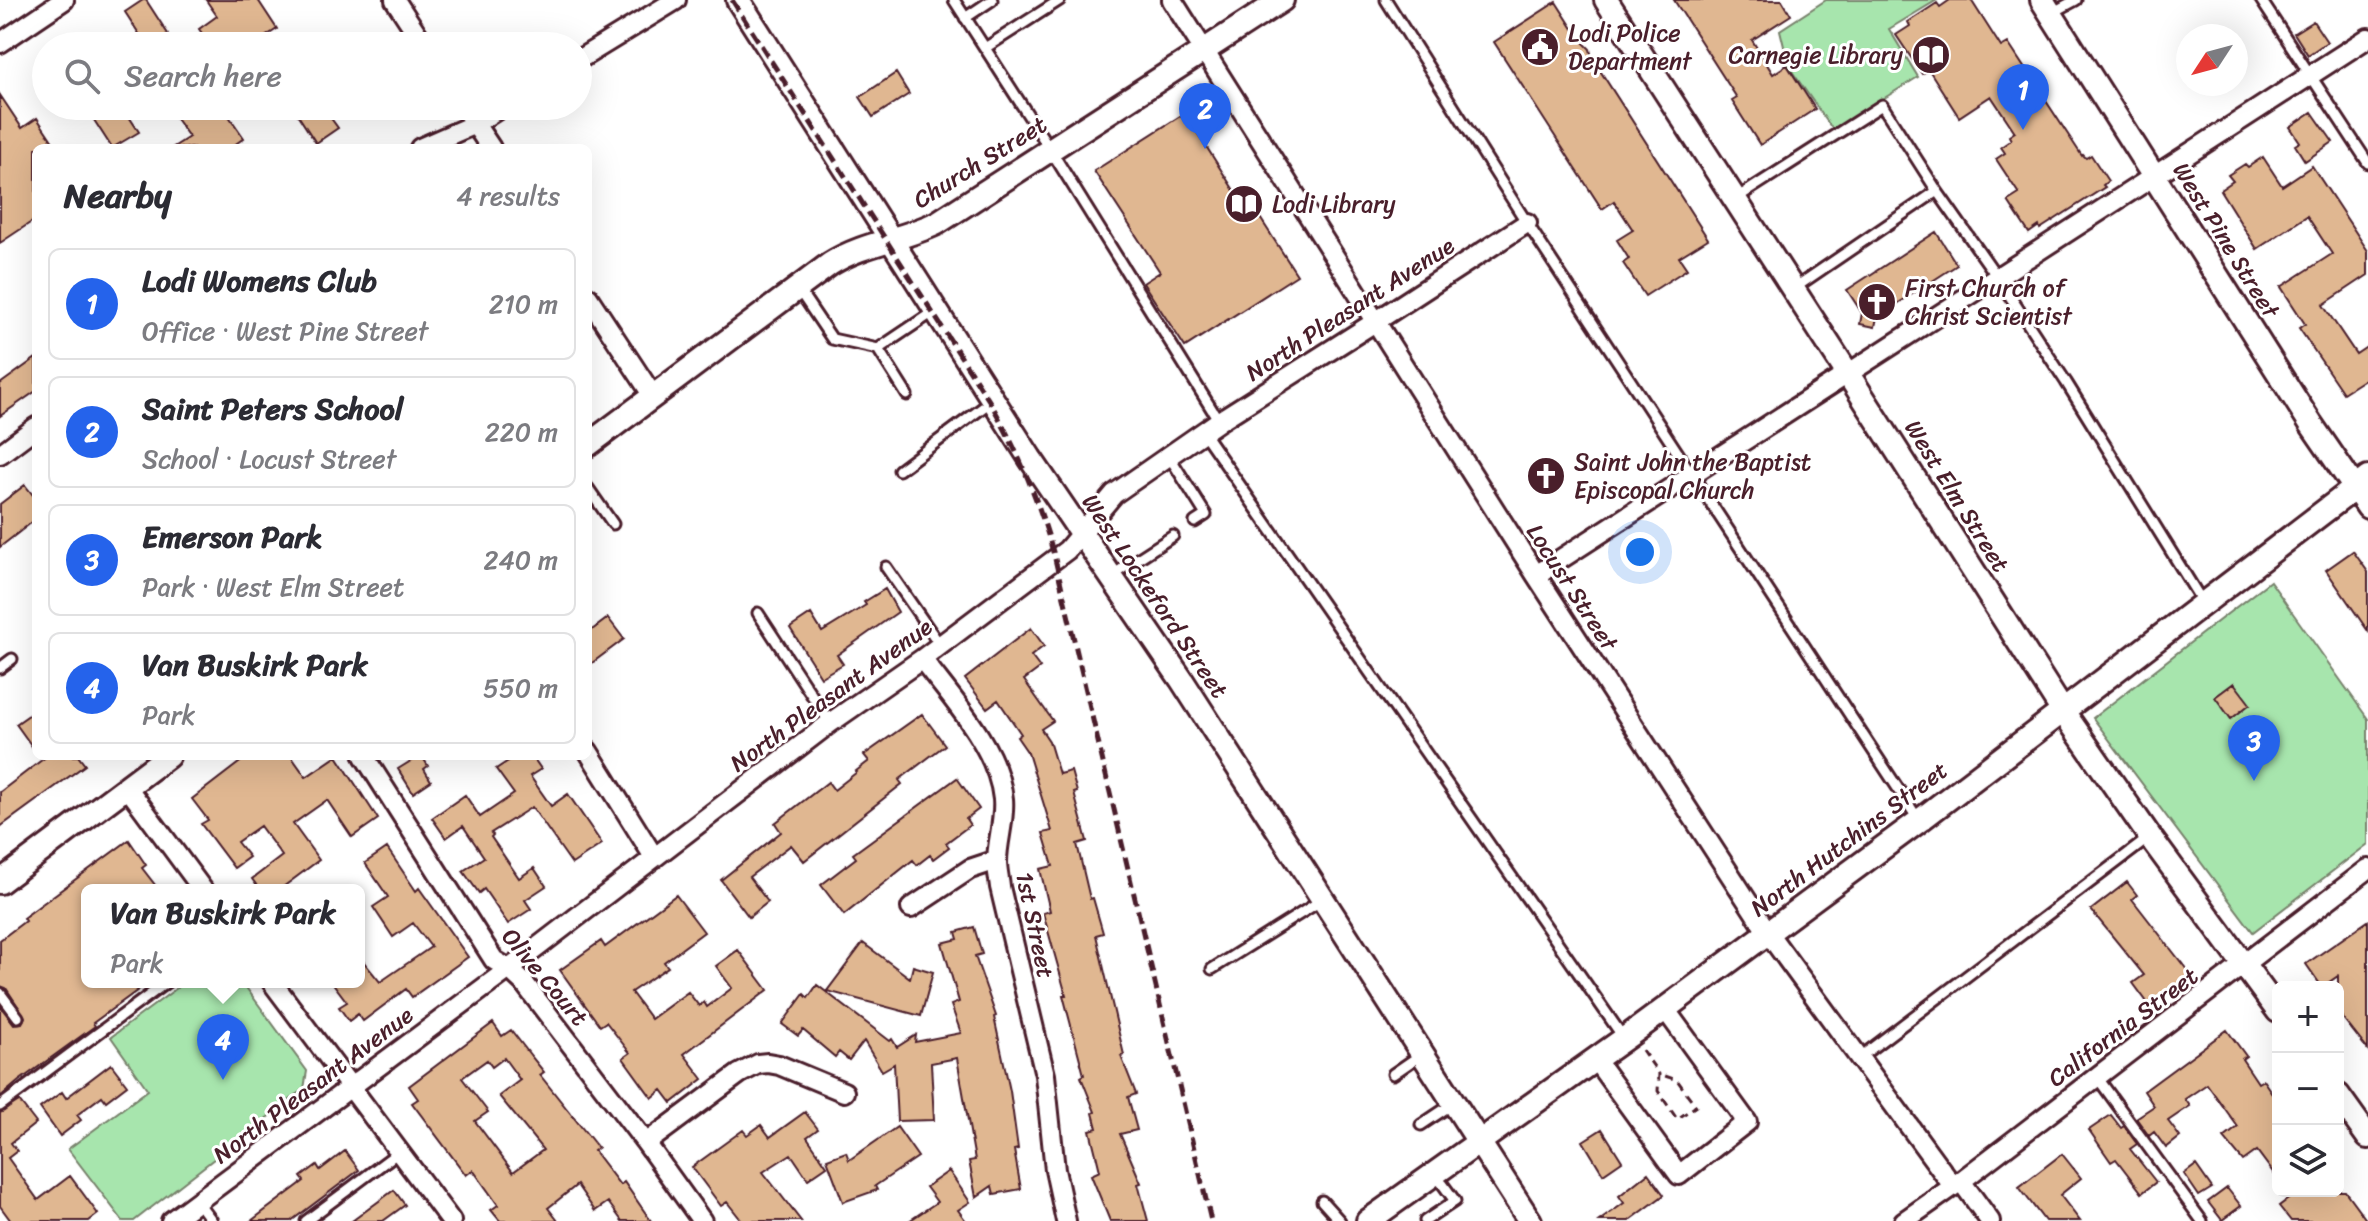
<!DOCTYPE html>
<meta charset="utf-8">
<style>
:root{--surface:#fff;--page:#f7f7f7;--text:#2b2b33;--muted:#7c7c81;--line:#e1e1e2;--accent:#2563eb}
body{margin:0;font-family:Sriracha,sans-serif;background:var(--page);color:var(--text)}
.controls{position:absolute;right:24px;bottom:24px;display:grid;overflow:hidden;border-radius:12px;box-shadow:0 8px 32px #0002}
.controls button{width:72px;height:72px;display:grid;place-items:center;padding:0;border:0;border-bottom:2px solid var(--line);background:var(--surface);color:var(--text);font:40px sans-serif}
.compass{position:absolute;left:2176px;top:24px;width:72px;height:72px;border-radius:50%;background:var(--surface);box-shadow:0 8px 32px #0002;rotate:234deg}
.you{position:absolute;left:1640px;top:552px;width:28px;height:28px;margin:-20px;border:6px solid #fff;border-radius:50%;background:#1a73e8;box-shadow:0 0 0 12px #1a73e833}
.badge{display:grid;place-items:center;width:52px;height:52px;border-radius:50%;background:var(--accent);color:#fff;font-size:26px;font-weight:700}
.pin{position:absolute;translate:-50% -66px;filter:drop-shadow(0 2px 4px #0008)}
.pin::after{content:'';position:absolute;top:42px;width:28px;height:24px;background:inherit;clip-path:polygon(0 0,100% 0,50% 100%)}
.popup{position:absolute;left:81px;top:884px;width:284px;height:104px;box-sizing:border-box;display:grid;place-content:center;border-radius:12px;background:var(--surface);filter:drop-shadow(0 2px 6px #0005);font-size:26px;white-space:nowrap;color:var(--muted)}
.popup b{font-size:30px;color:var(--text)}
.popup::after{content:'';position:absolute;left:50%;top:100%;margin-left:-16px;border:16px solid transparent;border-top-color:var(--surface)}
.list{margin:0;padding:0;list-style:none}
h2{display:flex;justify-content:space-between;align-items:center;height:104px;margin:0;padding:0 32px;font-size:34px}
h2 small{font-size:26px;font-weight:400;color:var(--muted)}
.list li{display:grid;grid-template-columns:52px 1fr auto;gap:24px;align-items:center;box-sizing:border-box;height:112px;margin:0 16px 16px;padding:0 16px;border:2px solid var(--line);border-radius:12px}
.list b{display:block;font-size:30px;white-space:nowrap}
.list p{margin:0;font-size:26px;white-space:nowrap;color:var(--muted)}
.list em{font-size:26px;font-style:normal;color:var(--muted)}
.icon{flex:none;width:44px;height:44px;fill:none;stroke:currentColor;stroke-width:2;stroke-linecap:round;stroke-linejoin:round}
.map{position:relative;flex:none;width:2368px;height:1221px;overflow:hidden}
.search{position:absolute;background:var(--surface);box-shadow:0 8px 32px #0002;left:32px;top:32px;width:560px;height:88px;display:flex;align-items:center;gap:20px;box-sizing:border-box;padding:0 28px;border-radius:44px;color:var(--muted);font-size:30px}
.panel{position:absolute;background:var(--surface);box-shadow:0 8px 32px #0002;left:32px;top:144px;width:560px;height:616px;border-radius:12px}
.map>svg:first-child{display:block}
.green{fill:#a7e5ad;stroke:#78826c;stroke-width:2}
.building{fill:#e0b791;stroke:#4a1f2b;stroke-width:2;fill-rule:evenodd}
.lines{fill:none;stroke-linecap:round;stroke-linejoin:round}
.service-casing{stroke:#4a1f2b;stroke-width:15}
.minor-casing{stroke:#4a1f2b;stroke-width:24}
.tertiary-casing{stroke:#4a1f2b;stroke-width:28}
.path{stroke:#4a1f2b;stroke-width:3;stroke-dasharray:8 6;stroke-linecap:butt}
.service{stroke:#fff;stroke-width:9}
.minor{stroke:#fff;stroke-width:18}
.tertiary{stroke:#fff;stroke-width:22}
.rail{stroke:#4a1f2b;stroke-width:5;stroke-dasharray:12 6;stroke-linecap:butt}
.labels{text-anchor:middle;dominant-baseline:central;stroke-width:6;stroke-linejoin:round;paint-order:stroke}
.poi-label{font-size:24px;fill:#4a1f2b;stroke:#fff;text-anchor:start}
.street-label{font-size:24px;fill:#4a1f2b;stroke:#fff}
</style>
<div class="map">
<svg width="2368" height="1221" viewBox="0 0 2368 1221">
<rect width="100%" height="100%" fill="#fff"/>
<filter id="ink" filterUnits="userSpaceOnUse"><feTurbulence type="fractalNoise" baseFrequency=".0125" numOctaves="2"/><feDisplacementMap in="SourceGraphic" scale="16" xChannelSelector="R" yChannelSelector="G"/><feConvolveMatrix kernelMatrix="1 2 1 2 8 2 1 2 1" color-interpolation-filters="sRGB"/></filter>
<g filter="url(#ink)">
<path class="green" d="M1826,0H1937L1889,29L1918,77L1833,130L1789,67L1780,30Z
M2270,581L2368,719V844L2253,932L2093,718Z
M185,982H242L307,1071L304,1089L134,1221H123L68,1149L148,1090L111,1037Z"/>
<path class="building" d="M143,0H146L168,34L149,46H147L125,12Z
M206,0H258L277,29L251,46H211L199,29L217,16Z
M1674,0H1782L1791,15L1752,40L1773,74L1787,65L1815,109L1760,145L1732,101L1737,98Z
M1950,0H1971L2001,47L2008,43L2082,156L2083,155L2086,158L2091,155L2108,181L2103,185L2105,187L2040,229L2039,226L2029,233L2008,201L2019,194L1996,159L2005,153L2001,147L2011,140L2009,136L2015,132L1991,96L1959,117L1929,70L1922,74L1896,35L1910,26L1908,22L1937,3L1940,7Z
M1556,2L1579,38L1590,49L1592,58L1708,239L1679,257L1687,269L1645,296L1623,263L1629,259L1617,240L1633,230L1614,201L1602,209L1494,42Z
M2313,21L2327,42L2308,55L2294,33Z
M896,73L909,94L873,117L860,97Z
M0,95L22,128L37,118L57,148H36V219L0,243Z
M85,106H122L139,132L112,148Z
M167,106H222L244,138L230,148H172L189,137Z
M292,106H322L338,128L316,143Z
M2312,112L2333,142L2305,161L2295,145L2300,142L2290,127Z
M1185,113L1249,214L1255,210L1297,275L1185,347L1143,283L1160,272L1094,171Z
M2263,157L2282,186L2312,166L2368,251V275L2323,305L2356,354L2368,346V377L2343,393L2299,328L2305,324L2281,287L2332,254L2307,216L2257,249L2220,190L2233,181L2228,175L2245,164L2248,167Z
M1936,232L1957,265L1877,317L1875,327L1860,324L1862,313L1847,290Z
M36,358V391L0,416V384Z
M25,485L36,499V519L0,547V504Z
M2353,551L2368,572V631L2326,570Z
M885,589L898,612L837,655L843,664L821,677L790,628L811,614L822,632L866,605L864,602Z
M608,618L624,639L588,666V633Z
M1031,628L1044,646L1031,656L1040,668L1024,680L1053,721L1041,729L1049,741L1059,774L1071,771L1077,792L1074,793L1087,841L1077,844L1090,899L1093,898L1103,933L1096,935L1124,1055L1121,1056L1136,1094L1128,1097L1137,1130L1120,1134L1141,1183L1138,1184L1148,1221H1110L1091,1175L1100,1171L1090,1130L1097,1128L1093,1113L1095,1112L1081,1077L1084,1075L1063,995H1066L1043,913L1050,911L1040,869L1053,866L1043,833L1052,831L1028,753L1017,737L1021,734L998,700L987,708L965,679Z
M2234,683L2250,704L2231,719L2215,697Z
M36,710V752L16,724Z
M922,714L945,745L899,780L902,784L804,861L791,845L749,877L768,902L749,917L721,880L781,832L775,823L828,782L834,790L857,772L856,771L869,761L864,755Z
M47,756H78L85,765L0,827V792Z
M248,756H291L306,777L337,756L378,819L352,837L327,800L293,824L319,860L279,890H260L252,879L282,856L260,826L237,842L249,857L234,868L201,824L208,820L192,799Z
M419,756H422L428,766L424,769L431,781L413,793L398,769Z
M516,756H532L541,769L530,776L551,806L568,794L602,844L572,864L532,807L491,833L493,835L491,837L519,878L534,868L546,886L525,900L531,909L508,924L484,889L479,893L463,871L484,857L463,826L446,838L432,818L465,795L480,817L514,794L496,769Z
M957,778L979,809L966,819L970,825L946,843L949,847L933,859L930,855L917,865L913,860L844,915L821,885L856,858L853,854Z
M129,840L146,865L142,868L159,890H87V982H149L93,1023L95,1026L19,1081L0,1097V1006L14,1024L22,1023L25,1017L6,988L0,986V940L25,921L23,918Z
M387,848L416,891L419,888L468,957L412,997L406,989L363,1021L358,1014L349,1021L339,1007L347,1002L332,982H359V956L380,982L431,947L413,923L393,937L373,907L388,897L365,863Z
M2127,882L2137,895L2132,899L2191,975L2150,1006L2133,983L2144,975L2091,910Z
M676,895L704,932L664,962L668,967L631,992L651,1019L688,992L699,1006L704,1002L707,1007L732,988L716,966L738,950L768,990L684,1054L703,1079L672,1103L662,1090L652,1098L623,1058L630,1053L606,1022L600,1026L560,970L601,941L605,947Z
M2368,921V1050L2338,1012V976L2322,987L2306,964Z
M974,927L982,954L975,956L996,1016L994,1017L1010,1091L1018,1149L1014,1150L1021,1189L994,1194L992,1186L976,1197L969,1161L975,1160L957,1058L931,1063L934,1120L897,1121L894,1064L882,1071L864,1041L849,1060L839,1052L835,1057L803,1030L798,1036L782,1024L804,994L808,998L817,985L890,1041L892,1039L897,1047L916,1035L915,1042L961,1033L951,1005L959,1002L942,943L958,939L956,932Z
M863,943L910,978L913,966L933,972L921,1016L827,991Z
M493,1023L502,1036L511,1030L531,1056L544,1072L540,1075L598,1148L594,1151L620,1185L624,1182L651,1221H622L608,1202L595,1211L577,1185L548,1208L558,1221H500L491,1210L498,1205L473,1170L466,1175L412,1103L418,1099L409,1086ZM504,1058L520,1080L499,1096L543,1150L513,1172L475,1121L488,1112L462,1078L487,1060L492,1067Z
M2227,1030L2246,1056L2242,1059L2258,1083L2263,1080L2278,1102V1179L2257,1151L2243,1161L2224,1138L2238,1127L2207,1084L2185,1099L2190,1106L2168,1121L2180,1137L2166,1148L2154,1132L2149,1136L2136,1118L2154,1106L2144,1091Z
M111,1064L127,1085L106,1101L102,1096L77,1115L81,1120L60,1136L40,1108L62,1092L66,1098Z
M19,1101L36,1123L11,1143L17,1151L8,1158L38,1200L70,1176L98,1214L89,1221H11L0,1206V1113Z
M805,1112L818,1129L807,1137L827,1166L808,1179L791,1154L763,1172L801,1221H742L727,1202L721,1206L692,1167L743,1130L747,1135L761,1125L770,1137Z
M2111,1115L2121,1128L2124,1126L2137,1144L2130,1149L2156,1182L2142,1193L2116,1159L2111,1162L2089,1130Z
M897,1127L918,1157L875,1186L877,1190L843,1202L827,1159L846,1152L849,1160Z
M1602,1129L1622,1161L1603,1174L1583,1141Z
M345,1151L359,1170L291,1221H251L304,1181L301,1177L317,1165L320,1170Z
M2062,1154L2081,1178L2060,1195L2080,1221H2045L2019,1187Z
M2196,1165L2212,1188L2199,1196L2184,1174Z
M949,1171L970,1202L958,1210L966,1221H909L937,1202L926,1187Z
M1648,1173L1664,1195L1629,1221H1599L1624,1203L1619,1196Z
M2227,1188L2241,1206L2222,1220L2208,1202Z
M394,1190L405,1205L383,1221H352Z
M2299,1191H2345L2367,1221H2291L2279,1206Z"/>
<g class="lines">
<defs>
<path id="service" d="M954,0L1050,149L1219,421
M1386,0L1527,223L1918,819
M2261,0L2368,163
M2050,14L2076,0
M965,18L992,0
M985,48L1060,0
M1735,199L1882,105L1937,191L1998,278L2066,382L2203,603
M1793,289L1937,191
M799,290L832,339L878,349L936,310
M878,349L907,395
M1203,432L1623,1037
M1169,456L1206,515L1195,522
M899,470L993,400
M588,488L613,524
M886,567L940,645
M1111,576L1173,536
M758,613L830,723
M0,668L12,659
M1212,969L1322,900
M0,993L18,1017
M1859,1058L2150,837
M1393,1074L1422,1054
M2097,1077L2202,1221
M0,1106L167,982
M1421,1125L1454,1103
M197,1201L212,1221
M1322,1201L1340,1221
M306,1221L400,1151
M1425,1221L1455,1201L1436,1175"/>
<path id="minor" d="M395,0L425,46
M1172,0L1536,575L1768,933L1953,1186
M0,43L64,0
M578,60L676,0
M463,106L491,148
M420,148L475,124L503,106
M588,297L653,396
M0,454L36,427
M1536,575L2368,38
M922,659C952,699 998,748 1003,799C1005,820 997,841 997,862C997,870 999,878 1000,887L1045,1075L1055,1170L1066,1221
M588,751L654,857
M364,756L494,960L509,969L524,983L646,1143L702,1221
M127,787L203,890
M911,908L970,869L997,860
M272,982L451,1221
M1595,1059L1679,1175L1747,1122L1665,1009
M646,1143L739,1074L758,1064L768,1063L779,1065L844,1092
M1961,1181L1990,1221
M171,1221L509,969L830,723L922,659L1067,550L1114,494L1219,421L1375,322L1527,223
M1904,1221L1961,1181L2368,869"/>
<path id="tertiary" d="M738,0L1030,458L1181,679L1530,1221
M1606,0L1848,374L2062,710L2150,837L2278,1011
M2042,0L2311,424L2368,507
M588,445L830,264C863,243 902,240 937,223L1282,0
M0,882L168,756
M2338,1095L2368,1137
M1368,1221L1631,1034L1919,821L2368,478"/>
</defs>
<use href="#service" class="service-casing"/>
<use href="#minor" class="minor-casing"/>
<use href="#tertiary" class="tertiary-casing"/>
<path class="path" d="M1642,1050L1659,1074L1658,1091L1677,1119L1696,1106L1677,1080L1659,1074"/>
<use href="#service" class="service"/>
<use href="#minor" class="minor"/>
<use href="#tertiary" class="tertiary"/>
<path class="rail" d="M732,0L990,402C1019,452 1040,504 1055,559L1211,1221"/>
</g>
</g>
<defs>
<symbol id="civic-disc" viewBox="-11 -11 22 22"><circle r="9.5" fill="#4a1f2b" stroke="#fff"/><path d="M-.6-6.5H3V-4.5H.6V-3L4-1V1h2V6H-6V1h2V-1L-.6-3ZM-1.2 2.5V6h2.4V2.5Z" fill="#fff"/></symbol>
<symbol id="library-disc" viewBox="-11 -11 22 22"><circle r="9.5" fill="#4a1f2b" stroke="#fff"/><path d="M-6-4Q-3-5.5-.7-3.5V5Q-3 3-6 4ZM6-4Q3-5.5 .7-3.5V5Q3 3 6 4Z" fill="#fff"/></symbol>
<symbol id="church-disc" viewBox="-11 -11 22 22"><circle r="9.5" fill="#4a1f2b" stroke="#fff"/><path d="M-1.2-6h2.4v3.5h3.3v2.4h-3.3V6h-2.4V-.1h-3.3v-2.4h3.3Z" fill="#fff"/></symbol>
</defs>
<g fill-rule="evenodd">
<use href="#civic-disc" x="1518" y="25" width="44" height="44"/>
<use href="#library-disc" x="1909" y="33" width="44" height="44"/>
<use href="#library-disc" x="1222" y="182" width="44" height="44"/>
<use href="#church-disc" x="1855" y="280" width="44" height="44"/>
<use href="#church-disc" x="1524" y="454" width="44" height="44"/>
</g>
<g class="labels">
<g class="poi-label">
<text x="1568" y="33">Lodi Police<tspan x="1568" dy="28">Department</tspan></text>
<text x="1903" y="55" text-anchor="end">Carnegie Library</text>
<text x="1272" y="204">Lodi Library</text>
<text x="1905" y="288">First Church of<tspan x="1905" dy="28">Christ Scientist</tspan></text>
<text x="1574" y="462">Saint John the Baptist<tspan x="1574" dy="28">Episcopal Church</tspan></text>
</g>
<g class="street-label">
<text transform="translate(980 162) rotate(-32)">Church Street</text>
<text transform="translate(2226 240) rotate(58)">West Pine Street</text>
<text transform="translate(1350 309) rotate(-33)">North Pleasant Avenue</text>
<text transform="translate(1957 496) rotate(58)">West Elm Street</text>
<text transform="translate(1572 587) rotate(57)">Locust Street</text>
<text transform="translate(1155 596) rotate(56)">West Lockeford Street</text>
<text transform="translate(831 695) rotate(-36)">North Pleasant Avenue</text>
<text transform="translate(1849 839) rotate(-37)">North Hutchins Street</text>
<text transform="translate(1035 925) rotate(78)">1st Street</text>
<text transform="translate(545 977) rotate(50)">Olive Court</text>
<text transform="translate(2123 1027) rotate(-37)">California Street</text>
<text transform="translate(313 1085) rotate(-37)">North Pleasant Avenue</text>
</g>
</g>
</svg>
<div class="controls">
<button>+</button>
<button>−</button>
<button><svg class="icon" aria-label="layers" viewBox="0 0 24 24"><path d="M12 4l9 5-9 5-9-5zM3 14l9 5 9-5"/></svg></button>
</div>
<svg class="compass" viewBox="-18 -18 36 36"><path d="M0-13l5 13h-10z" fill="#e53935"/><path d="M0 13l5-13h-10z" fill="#7c7c81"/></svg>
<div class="you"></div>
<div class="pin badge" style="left:2023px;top:130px">1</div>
<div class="pin badge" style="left:1205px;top:149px">2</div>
<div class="pin badge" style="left:2254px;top:781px">3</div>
<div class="pin badge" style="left:223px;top:1080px">4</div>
<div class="popup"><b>Van Buskirk Park</b>Park</div>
<div class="search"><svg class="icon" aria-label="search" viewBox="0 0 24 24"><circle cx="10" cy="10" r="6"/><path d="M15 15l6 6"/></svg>Search here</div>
<section class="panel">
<h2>Nearby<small>4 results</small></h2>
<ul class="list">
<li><span class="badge">1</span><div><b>Lodi Womens Club</b><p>Office · West Pine Street</p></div><em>210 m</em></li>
<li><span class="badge">2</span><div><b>Saint Peters School</b><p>School · Locust Street</p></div><em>220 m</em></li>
<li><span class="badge">3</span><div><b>Emerson Park</b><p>Park · West Elm Street</p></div><em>240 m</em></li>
<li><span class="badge">4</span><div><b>Van Buskirk Park</b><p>Park</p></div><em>550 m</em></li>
</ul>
</section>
</div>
